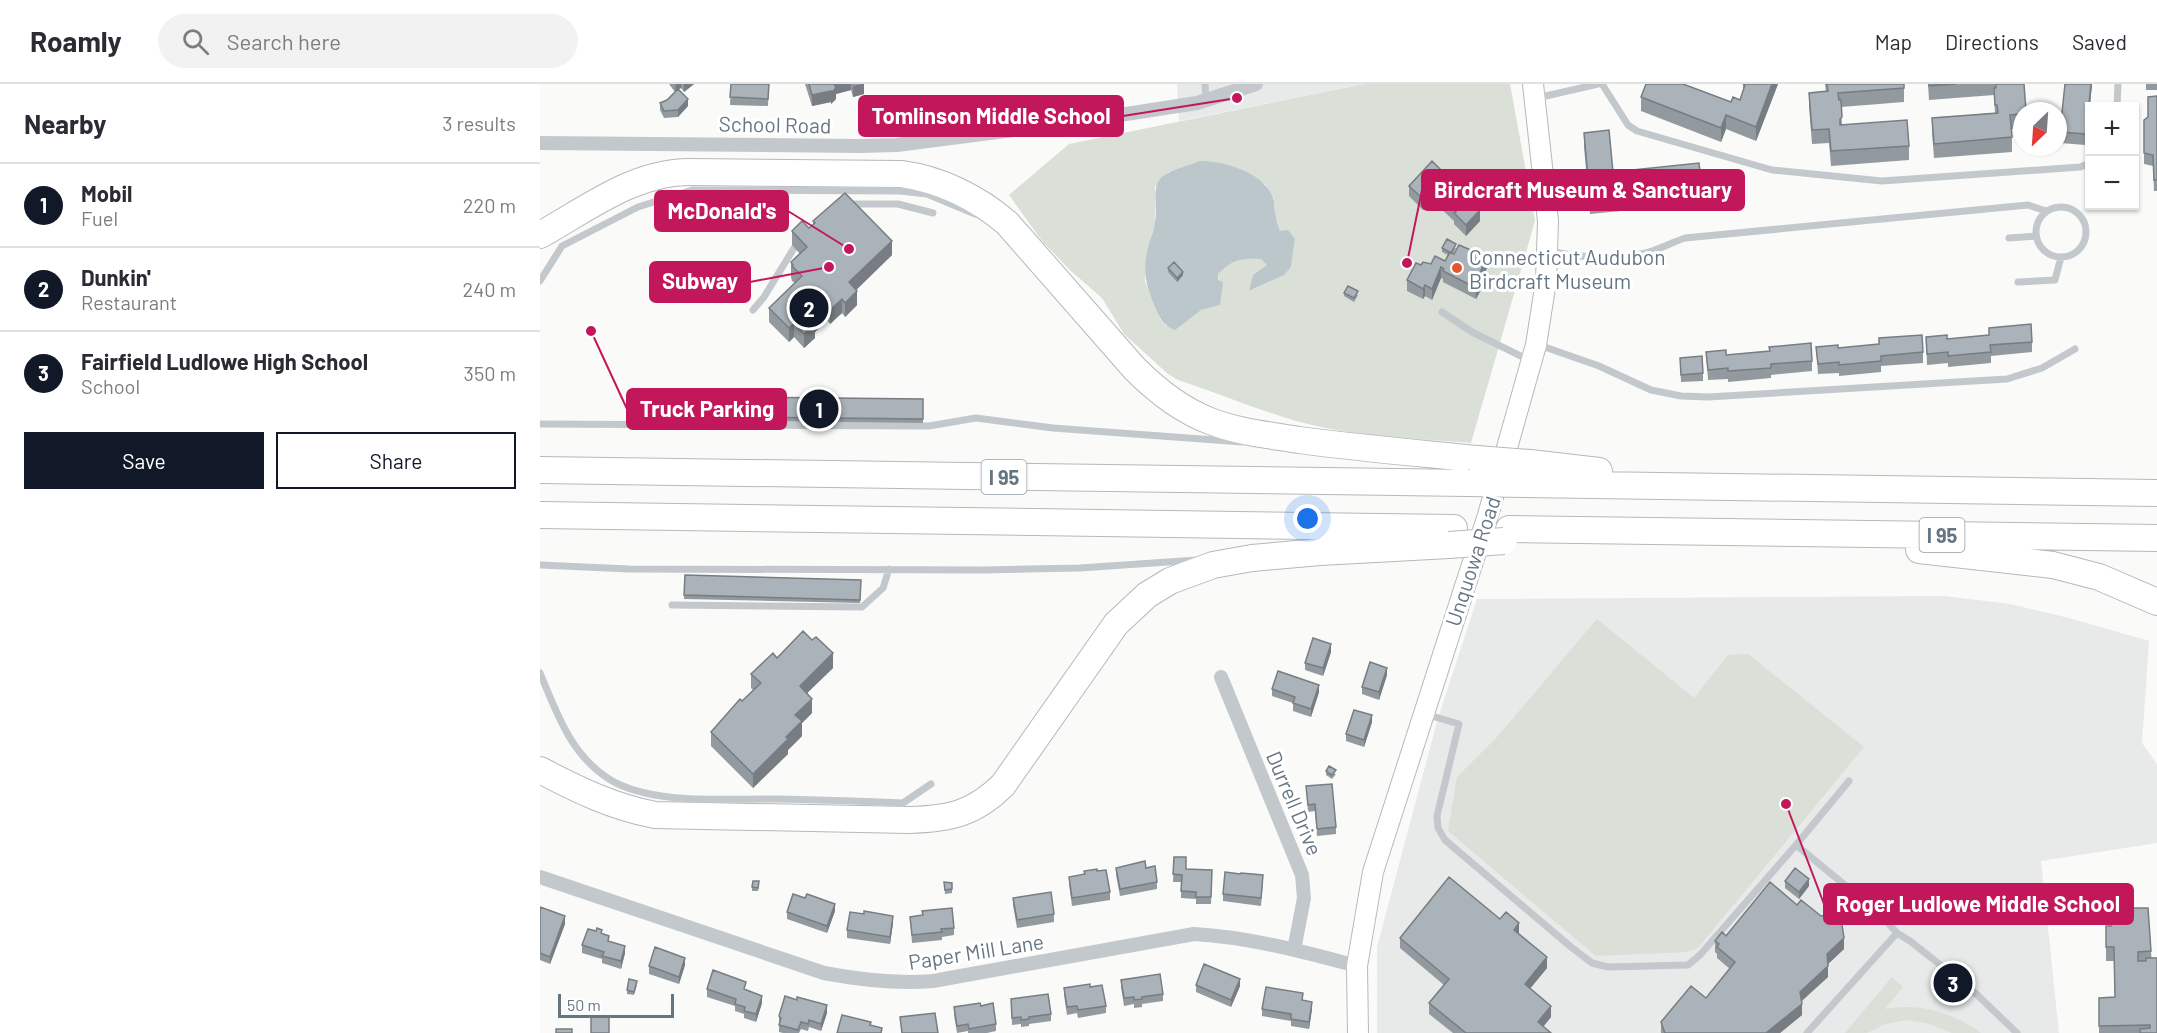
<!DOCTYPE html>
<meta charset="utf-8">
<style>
:root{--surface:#fff;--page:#f2f2f3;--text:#2b2b33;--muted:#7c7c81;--line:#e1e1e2;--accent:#111827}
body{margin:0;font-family:Barlow,sans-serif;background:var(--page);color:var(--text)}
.controls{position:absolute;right:18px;top:18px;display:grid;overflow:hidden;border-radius:0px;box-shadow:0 2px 4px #0004}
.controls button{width:54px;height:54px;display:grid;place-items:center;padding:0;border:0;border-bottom:2px solid var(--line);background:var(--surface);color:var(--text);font:30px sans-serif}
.compass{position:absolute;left:1473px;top:18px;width:54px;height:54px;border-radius:50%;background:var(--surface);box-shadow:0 2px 4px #0004;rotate:205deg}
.scale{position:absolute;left:18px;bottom:15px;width:116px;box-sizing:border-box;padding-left:6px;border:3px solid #657683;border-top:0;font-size:16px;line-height:21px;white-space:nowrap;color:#657683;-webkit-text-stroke:4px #fff;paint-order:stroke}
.you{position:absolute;left:768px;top:435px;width:21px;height:21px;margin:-15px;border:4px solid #fff;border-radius:50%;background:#1a73e8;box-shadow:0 0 0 9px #1a73e833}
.badge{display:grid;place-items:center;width:39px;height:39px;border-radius:50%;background:var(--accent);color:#fff;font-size:20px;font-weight:700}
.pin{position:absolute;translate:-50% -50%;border:3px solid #fff;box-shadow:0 2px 6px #0006}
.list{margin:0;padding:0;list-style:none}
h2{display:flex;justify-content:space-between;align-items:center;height:78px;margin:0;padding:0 24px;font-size:26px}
h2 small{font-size:20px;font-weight:400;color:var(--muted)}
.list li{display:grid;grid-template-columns:39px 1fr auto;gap:18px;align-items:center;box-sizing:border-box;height:84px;padding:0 24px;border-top:2px solid var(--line)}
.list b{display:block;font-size:22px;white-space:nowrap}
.list p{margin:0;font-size:20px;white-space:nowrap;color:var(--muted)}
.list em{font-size:20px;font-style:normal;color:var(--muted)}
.actions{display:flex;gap:12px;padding:18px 24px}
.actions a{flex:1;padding:14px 0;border:2px solid var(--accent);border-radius:0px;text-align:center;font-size:21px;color:var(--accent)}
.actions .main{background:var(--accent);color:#fff}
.icon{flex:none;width:33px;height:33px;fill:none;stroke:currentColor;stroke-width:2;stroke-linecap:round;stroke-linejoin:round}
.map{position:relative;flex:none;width:1617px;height:949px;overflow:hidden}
header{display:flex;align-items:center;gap:36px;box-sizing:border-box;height:84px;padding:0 30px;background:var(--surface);border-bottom:2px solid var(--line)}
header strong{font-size:28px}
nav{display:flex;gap:33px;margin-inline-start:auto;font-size:21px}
.search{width:420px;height:54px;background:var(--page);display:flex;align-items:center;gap:15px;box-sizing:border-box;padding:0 21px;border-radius:33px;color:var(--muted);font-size:22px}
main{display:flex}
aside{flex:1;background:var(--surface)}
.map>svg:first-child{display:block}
.built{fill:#e8e9e9}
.green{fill:#dadfd7;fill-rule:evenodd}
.water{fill:#bbc7cb}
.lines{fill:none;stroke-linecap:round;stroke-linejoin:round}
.secondary-casing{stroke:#b3babf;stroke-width:22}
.highway-casing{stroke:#b4b9bd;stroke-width:28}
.lane{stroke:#c3c8cc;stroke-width:7}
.street{stroke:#c3c8cc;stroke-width:14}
.secondary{stroke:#fff;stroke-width:20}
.highway{stroke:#fff;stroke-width:26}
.highway-bridge-casing{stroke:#b4b9bd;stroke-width:28;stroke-linecap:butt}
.highway-bridge{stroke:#fff;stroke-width:26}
.wall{fill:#929a9f}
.shaded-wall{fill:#777d82}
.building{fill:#aab3b9;stroke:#777d82;stroke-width:1.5}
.poi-dot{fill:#e4572e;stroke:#fff;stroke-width:2}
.labels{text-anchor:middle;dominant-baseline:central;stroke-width:6;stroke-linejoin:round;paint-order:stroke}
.shield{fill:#fff;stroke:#939fa8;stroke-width:1.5}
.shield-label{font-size:20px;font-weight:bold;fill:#657683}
.street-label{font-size:21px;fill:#657683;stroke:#fff}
.poi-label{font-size:21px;fill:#657683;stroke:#fff;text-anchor:start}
.leader{fill:none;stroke:#c2185b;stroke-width:2}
.callout-dot{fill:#c2185b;stroke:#fff;stroke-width:2}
.callout{fill:#c2185b;stroke:#c2185b;stroke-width:2}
.callout-label{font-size:22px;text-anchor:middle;font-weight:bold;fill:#fff}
</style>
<header>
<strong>Roamly</strong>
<div class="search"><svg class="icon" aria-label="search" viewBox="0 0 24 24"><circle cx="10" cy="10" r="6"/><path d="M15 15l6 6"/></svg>Search here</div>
<nav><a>Map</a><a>Directions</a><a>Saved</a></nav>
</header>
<main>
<aside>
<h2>Nearby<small>3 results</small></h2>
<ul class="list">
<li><span class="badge">1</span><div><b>Mobil</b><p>Fuel</p></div><em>220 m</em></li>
<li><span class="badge">2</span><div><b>Dunkin'</b><p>Restaurant</p></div><em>240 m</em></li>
<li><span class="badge">3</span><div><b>Fairfield Ludlowe High School</b><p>School</p></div><em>350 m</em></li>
</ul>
<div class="actions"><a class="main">Save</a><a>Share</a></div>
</aside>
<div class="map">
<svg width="1617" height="949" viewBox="0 0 1617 949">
<rect width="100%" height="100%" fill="#fafaf8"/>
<path class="built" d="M637,0H824L639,37Z
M1404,512L1470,520L1529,534L1609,557L1602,659L1617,680V759L1501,777L1519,949H837V863L898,634L937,515Z"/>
<path class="green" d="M824,0H970L995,137L931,359C881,355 830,353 781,343C732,333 685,311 638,296L628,290L584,250L562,214L531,187L502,157L469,111L529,60ZM659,77L701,86L725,100L734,115L735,131L740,147L755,156L751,183L733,196L710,207L713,191L728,181L721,175C701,174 693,176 678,190L680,221L661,226L626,242L620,235L605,197L606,175L615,139V103L628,88L640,86Z
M1057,535L1154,614L1188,571L1208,570L1324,663L1158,864L1148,868L1056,872L908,747L917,693L957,653Z
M1352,893L1363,903L1345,925C1380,918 1413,929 1441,949H1412L1386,939L1366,936L1345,940L1327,949H1305Z"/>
<path class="water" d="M659,77C684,77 724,88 733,114C735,118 734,124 735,128C736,135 738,141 740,147L748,146L755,155L751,183L744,191L709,207L713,191L727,181L721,175C700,174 693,176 678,190V196L683,198L680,221L661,226L635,246C623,241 620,235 615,223C605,198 602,187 609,160C611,153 614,146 615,138C618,124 611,104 621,94C628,86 649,82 659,77Z"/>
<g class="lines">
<defs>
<path id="secondary" d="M818,949L817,882L833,788L948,431L996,261L1006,197L1008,137L993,0"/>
<path id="highway" d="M0,151C47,125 94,88 149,88L361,90C400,95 438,114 467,139L595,285C617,307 641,326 670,337C698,348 729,351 759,356C818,364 878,369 937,375
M990,379L1059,387
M0,386L928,399
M983,400L1617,409
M0,431L914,444
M969,445L1617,454
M1379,466L1513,481L1559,493L1617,518
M0,686C38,706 73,723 115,731L369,736C409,735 434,730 463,701L576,540L607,511L630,497L673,481L712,474L780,468L909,461"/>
</defs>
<use href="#secondary" class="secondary-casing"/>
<use href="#highway" class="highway-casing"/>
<path class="lane" d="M665,0L666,16
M1062,0L1088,41L1097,47L1232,86L1342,97L1540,83L1550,79
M997,14L1058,0
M1577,22L1578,0
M306,120H358L393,129
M1496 148a25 25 0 1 1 50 0a25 25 0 1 1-50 0Z
M1469,154L1496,152
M1008,167C1038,173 1071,176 1101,170C1115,168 1130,159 1145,154L1488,121L1506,127
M0,197L22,162L98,123L152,106L360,107L387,110L435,130
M1478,198L1515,196L1521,173
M213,226L224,213L254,164
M902,228L932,248L989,276
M999,261L1059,282L1111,306L1141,312L1168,313L1467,295L1502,284L1535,265
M0,340L389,342L436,334L513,344L702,358
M0,481L89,485L444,486L540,484L657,476
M132,521L322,523L343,504L349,485
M0,589C17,629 30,670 69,695C112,722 189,714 239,715C281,716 322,717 363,719L391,700
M885,630L919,640L897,732L898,744L905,756L1031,863L1052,879L1068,883L1148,881L1160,871L1256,761L1339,829L1357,849L1370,857L1431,905L1477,949
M1256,761L1309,697
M1267,949L1357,849"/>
<path class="street" d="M0,59L319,62L357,61L528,39L657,19L716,0
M681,593L762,791L764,814L754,866
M0,793L284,889C321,896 355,900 393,897L654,850C709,853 764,868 817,882"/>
<use href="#secondary" class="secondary"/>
<use href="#highway" class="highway"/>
<defs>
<path id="highway-bridge" d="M937,375L990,379
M928,399L983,400
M909,461L964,457"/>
</defs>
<use href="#highway-bridge" class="highway-bridge-casing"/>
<use href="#highway-bridge" class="highway-bridge"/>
</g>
<path class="wall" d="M129,0H154L144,8L141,4L138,5L148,22L138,33L124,34L120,26V19L127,16L137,6L135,8Z
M191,0H229L228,22L190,21Z
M265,0H324V10L313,13L311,6L296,10V15L291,20V18L272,22Z
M1203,0H1238L1216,57L1186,45L1181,58L1101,27V13L1191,18L1200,16L1203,8Z
M1285,0H1364V18L1301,23L1302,41L1369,62V76L1291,82L1289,59L1272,60L1269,23V9L1286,8Z
M1388,0H1484L1482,27V44L1472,45V68L1394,74L1392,48V34L1455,29L1454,11L1389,16Z
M1552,0L1546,61L1520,59V48Z
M1606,0H1617V6H1606Z
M1617,12V107H1614L1613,82L1604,80V36L1608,33Z
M1044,49L1073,88L1162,105V119L1050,130L1044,63Z
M906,97L932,115L930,117L940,137L926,152L914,140V137L892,116L883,126L869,112V102Z
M273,137L352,171L316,206L317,221L305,233L302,229L290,240L287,236L275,248V254L264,264L254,253L249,258L229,238V224L255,199L252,197L251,193V178L260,170L252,161V147L269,144L273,140Z
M902,164H916L913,169L947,184L942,195V204L936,215L903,198V195L901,194L892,216L885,212L883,215L867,207V196L881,181L905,177L908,171L902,168Z
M628,184L643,191L637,198L628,188Z
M804,209L818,211L814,218L804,212Z
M1449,244L1492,258V268L1451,272V279L1408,283V279L1387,281L1386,253L1407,255L1449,251Z
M1339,254L1383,268V279L1341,282V288L1299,292V289L1278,290L1276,263L1298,264L1339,260Z
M1166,268L1186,271L1272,277V287L1231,291V294L1188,298V295L1168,296Z
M1140,274L1163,289V297L1141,298Z
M207,313L383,315V339L207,337Z
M145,491L321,496L320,519L144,515Z
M791,568L783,592L765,586V579Z
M237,574L293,584L267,609L272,629L262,639V652L248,666V670L213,704L171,662V648L213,606L211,604V590Z
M847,591L839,616L822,610V603Z
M732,605L779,608L771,633L753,627V619L732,612Z
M832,638L824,663L806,657V650Z
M786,687L796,690L792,695L786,691Z
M766,702L796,743V750L777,752L775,727L768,728Z
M634,773L646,785L672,786L671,820H656V815L641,814V798H633Z
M576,784H606L617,798V805L580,812L576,791Z
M544,787H557L570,808V816L532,822L529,800V793L544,791Z
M1245,797L1269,802L1259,815L1245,804Z
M404,798L412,799V809L405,810Z
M723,798L721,822L683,817V810Z
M219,801L218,807H212V803Z
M265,814L295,827L287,849L247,835V828Z
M473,814L514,830V838L477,844L473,821Z
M0,823L25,840L10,880L0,876Z
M370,833L414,844V851L402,853V856L372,859Z
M960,835L979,850L1007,884L990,904L1011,933L1003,943L1011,949H913L889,930V919L904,901L860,864V854Z
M353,839L350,860L307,854V846Z
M1566,842L1611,867L1617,949H1559V914L1575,913L1574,877H1566Z
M62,849L69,857L85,869L81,885L62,879V875L42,869V861Z
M1186,852L1304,865L1288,880V893L1262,917V931L1240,949H1121V938L1166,914L1190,885L1177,874V870L1175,868V857Z
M145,881L139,900L109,890V882Z
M581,896L623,910V917L602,920V923L594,924V920L584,922L581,903Z
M97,901L94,911L87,910V906Z
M656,901L700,902L691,923L656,908Z
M524,904L566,922V929L538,934L537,929L527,931L524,911Z
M167,905H206V906L222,919L216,938L204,934V930L195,927V922L167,913Z
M471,915L511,930V937L489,940V942L481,943V940L472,941Z
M763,916L772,925L769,945L751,942V937L722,932V925Z
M441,922L456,940V947L447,949H428V947L417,949L414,931V923Z
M287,929L281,947L269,943L268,947L261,945L259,949H243L239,948V932Z"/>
<path class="shaded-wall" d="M136,0H141V4L135,8Z
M144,0H154L144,8Z
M294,0H311V6L296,10V15L291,20V9Z
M322,0H324V10L313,13V2Z
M1232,0H1238L1216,57V43Z
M1551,0H1552L1546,61V50Z
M291,7V18L272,22V11Z
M148,15V22L138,33V26Z
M1186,31V45L1181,58V44Z
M892,105V116L883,126V115Z
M932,105V115L925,123V112Z
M940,126V137L926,152V141Z
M352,157V171L309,213V198Z
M947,173V184L942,195V204L936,215V204L939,191Z
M901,183V194L892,216V205Z
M643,188V191L637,198V194Z
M885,201V212L883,215V205Z
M317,207V221L305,233V219Z
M302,215V229L290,240V226Z
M287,222V236L275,248V254L264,264V250L272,236Z
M254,239V253L249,258V244Z
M791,560V568L783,592V584Z
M293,569V584L260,616V602Z
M847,584V591L839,616V608Z
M779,601V608L771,633V625Z
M272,615V629L262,639V652L248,666V670L213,704V690L246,653L255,631Z
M832,631V638L824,663V656Z
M1269,795V802L1259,815V808Z
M295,820V827L287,849V842Z
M25,832V840L10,880V873Z
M353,832V839L350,860V853Z
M979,839V850L974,856V846Z
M1304,854V865L1287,881V870Z
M85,862V869L81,885V877Z
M1007,873V884L985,911V900Z
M145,874V881L139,900V893Z
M1288,882V893L1260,918V908Z
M700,895V902L691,923V916Z
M222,912V919L216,938V930Z
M772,918V925L769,945V938Z
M1262,920V931L1240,949H1226Z
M287,921V929L281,947V940Z
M1011,922V933L998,949V938Z"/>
<path class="building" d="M191,0H229L228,15L190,13Z
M269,0H294L296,4L291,9V7L272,11Z
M1106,0H1143L1191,18L1193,13L1200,16L1205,1L1203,0H1232L1216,43L1186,31L1181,44L1101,13Z
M1287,0H1364V4L1298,9L1299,16H1301L1302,33L1300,35V41L1367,36L1369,62L1291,67L1289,45L1272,46L1269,9L1288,7Z
M1389,0H1416L1389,2Z
M1456,0H1484L1486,27H1482V30L1470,31L1472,53L1394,60L1392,34L1458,29L1457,21H1455L1454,4H1456Z
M1525,0H1551L1546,50L1520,48Z
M138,5L148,15L138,26L124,27L120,19L127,16Z
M1617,12V96H1614L1613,71L1604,69V36L1608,33V13Z
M1069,46L1073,88L1159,79L1162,105L1050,116L1044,49Z
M892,77L906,91L902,95L906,98L915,88L932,105L925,112L940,126L926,141L914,129L916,128L892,105L883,115L869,102Z
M305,109L352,157L309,198L317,207L305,219L302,215L290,226L287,222L272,236L275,239L264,250L254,239L249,244L229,224L262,192L252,182L253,181L251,178L267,163L252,147L262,137L269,144L275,139L273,137Z
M907,155L916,160L911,169L902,164Z
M919,161L947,173L939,191L942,193L936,204L903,187L904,185L901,183L892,205L885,201L883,205L867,196L876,179L881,181L883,178L891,180L895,172L905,177L910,168L914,170Z
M634,178L643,188L637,194L628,184Z
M808,202L818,207L814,214L804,209Z
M1491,240L1492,258L1450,261L1451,268L1408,272V268L1387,270L1386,253L1407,251V255L1449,251V244Z
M1382,251L1383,268L1341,272V277L1299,281V278L1278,280L1276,263L1298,261V264L1339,260V254Z
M1271,259L1272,277L1231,280V284L1188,287V284L1168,286L1166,268L1186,266V271L1230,267L1229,263Z
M1162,272L1163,289L1141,291L1140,274Z
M207,313L383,315V335L207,333Z
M145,491L321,496L320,516L144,511Z
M263,547L272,556L276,553L293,569L260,602L272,615L255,631L262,637L246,653L248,655L213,690L171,648L200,615L202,617L221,599L211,590L233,569L237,574Z
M773,554L791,560L783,584L765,579Z
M830,578L847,584L839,608L822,603Z
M738,587L779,601L771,625L753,619L755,613L732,605Z
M814,626L832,631L824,656L806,650Z
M789,682L796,686L792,691L786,687Z
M792,700L796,743L777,745L775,720L768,721L766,702Z
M634,773H646V785L672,786L671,813H656V808L641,807L642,791L633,790Z
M605,777L606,784L615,782L617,798L580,805L576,784Z
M1255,784L1269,795L1259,808L1245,797Z
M557,785V787L566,786L570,808L532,814L529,793L545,790L544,787Z
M685,788L700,790L701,789L723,791L721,814L683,810Z
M909,793L960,835L966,828L979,839L974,846L1007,873L985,900L1011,922L998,938L1011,949H926L889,919L909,895L860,854Z
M213,797H219L218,804L212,803Z
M404,798L412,799V805L405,806Z
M1230,798L1257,821L1261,816L1281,832L1300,828L1304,854L1287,870L1288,882L1260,908L1262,920L1226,949H1125L1121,938L1151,902L1166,914L1195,878L1177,863L1179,860L1175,857L1182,848L1186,852Z
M511,808L514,830L477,836L473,814Z
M253,810L265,814L267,810L295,820L287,842L247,828Z
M0,823L25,832L10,873L0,869Z
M412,824L414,844L401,845L402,848L372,851L370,833L383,831L382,827Z
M1570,824H1608L1611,867L1598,868V877H1606V874H1617V949H1600V945L1610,944V941L1559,942V914L1575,913L1574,863H1566V842H1571Z
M324,827L353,832L350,853L307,846L310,828L324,830Z
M57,844L62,846L61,849L69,852L68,857L85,862L81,877L62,872L64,868L42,861L48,845L56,847Z
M115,863L145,874L139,893L109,882Z
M664,880L700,895L691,916L656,901Z
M173,886L206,898L204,905L222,912L216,930L204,927L205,923L195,920L196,915L167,905Z
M620,890L623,910L602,913V915L594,916V913L584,914L581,896Z
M89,895L97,897L94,908L87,906Z
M550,900V903L562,901L566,922L538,926L537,922L527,923L524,904Z
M726,903L763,909L762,916L772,918L769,938L751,935V930L722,925Z
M508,910L511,930L489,933V935L481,936V933L472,934L471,915Z
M245,912L257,916V913L287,921L281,940L269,936L268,940L261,938L258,946L239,941L241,934L239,932Z
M440,919L441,922L453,919L456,940L429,945L428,940L417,942L414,923Z
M395,929L398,949H362L360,933Z
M302,931L331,938L330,941L342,944L341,949H297Z
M51,933H69V949H51Z
M16,945H32V949H16Z"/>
<circle class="poi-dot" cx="917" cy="184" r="6"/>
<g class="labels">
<g class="shield">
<rect x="441.5" y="376" width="45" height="34" rx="4.5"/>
<rect x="1379.5" y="434" width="45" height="34" rx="4.5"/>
</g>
<g class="shield-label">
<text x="464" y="393">I 95</text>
<text x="1402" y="451">I 95</text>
</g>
<g class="street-label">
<text transform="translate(235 40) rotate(1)">School Road</text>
<text transform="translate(932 477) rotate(-72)">Unquowa Road</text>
<text transform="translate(755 719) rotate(67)">Durrell Drive</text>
<text transform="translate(436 867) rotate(-9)">Paper Mill Lane</text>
</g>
<g class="poi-label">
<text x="929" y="172">Connecticut Audubon<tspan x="929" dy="24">Birdcraft Museum</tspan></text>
</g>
</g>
<path class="leader" d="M697 14L583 32M867 179L882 106M309 165L248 127M289 183L210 198M51 247L87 325M1246 720L1284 820"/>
<g class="callout-dot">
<circle cx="697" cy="14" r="6"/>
<circle cx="867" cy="179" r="6"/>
<circle cx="309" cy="165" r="6"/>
<circle cx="289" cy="183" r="6"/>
<circle cx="51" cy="247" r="6"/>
<circle cx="1246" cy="720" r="6"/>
</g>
<g class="callout">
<rect x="319" y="12" width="264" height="40" rx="6"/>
<rect x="882" y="86" width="322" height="40" rx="6"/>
<rect x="115" y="107" width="133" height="40" rx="6"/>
<rect x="110" y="178" width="100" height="40" rx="6"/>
<rect x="87" y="305" width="159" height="40" rx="6"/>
<rect x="1284" y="800" width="309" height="40" rx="6"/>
</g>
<g class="callout-label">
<text x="451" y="40">Tomlinson Middle School</text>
<text x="1043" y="114">Birdcraft Museum &amp; Sanctuary</text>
<text x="182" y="135">McDonald's</text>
<text x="160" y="205">Subway</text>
<text x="167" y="333">Truck Parking</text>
<text x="1438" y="828">Roger Ludlowe Middle School</text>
</g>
</svg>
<div class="controls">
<button>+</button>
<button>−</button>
</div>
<svg class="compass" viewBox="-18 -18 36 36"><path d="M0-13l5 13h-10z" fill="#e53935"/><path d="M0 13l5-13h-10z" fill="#7c7c81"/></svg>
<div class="scale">50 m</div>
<div class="you"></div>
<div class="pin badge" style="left:279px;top:325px">1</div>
<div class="pin badge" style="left:269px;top:224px">2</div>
<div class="pin badge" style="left:1413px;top:899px">3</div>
</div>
</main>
